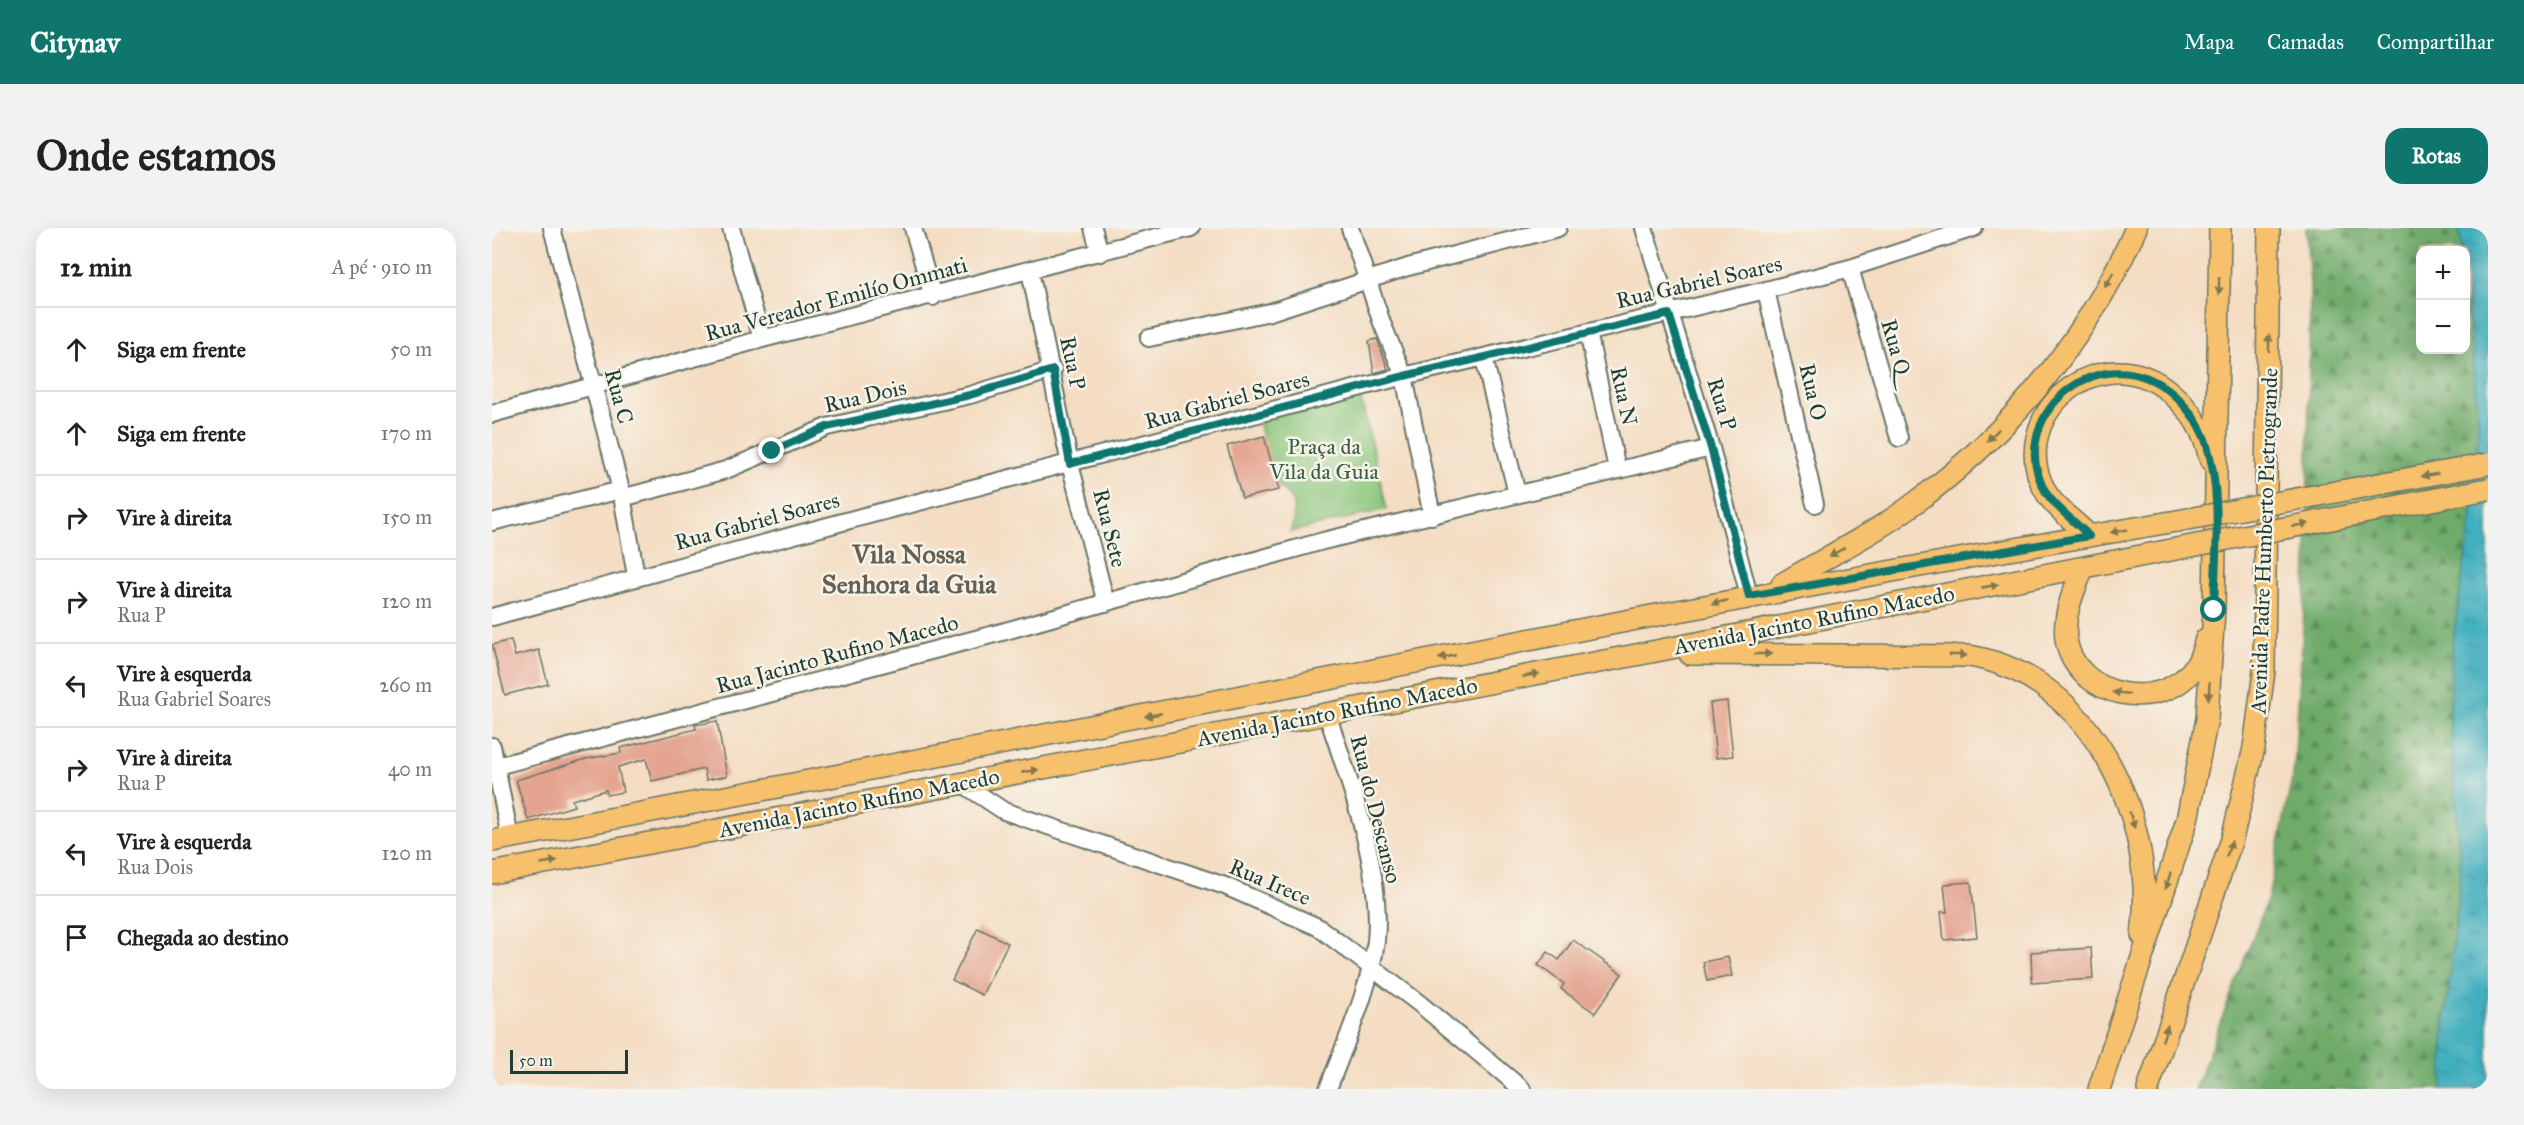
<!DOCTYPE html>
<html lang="pt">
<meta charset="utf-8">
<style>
:root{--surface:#fff;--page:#f2f2f2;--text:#222;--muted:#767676;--line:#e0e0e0;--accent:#0f766e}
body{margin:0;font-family:"IM FELL Great Primer",serif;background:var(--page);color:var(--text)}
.controls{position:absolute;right:18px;top:18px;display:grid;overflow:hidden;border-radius:12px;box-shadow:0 6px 24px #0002}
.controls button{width:54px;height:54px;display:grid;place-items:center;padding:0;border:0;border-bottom:2px solid var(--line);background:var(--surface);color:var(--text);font:30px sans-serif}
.scale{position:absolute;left:18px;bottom:15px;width:118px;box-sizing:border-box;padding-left:6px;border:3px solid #1f3d34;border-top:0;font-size:16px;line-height:21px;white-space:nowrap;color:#1f3d34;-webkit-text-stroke:4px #f7f3e8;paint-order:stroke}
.stop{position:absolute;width:18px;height:18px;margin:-14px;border:4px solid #0f766e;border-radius:50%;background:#fff}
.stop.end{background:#0f766e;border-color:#fff;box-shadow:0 2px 6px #0008}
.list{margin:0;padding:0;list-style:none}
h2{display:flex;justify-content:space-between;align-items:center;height:78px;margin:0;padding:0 24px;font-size:26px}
h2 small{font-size:20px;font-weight:400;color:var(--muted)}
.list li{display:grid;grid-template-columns:39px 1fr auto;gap:18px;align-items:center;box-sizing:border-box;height:84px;padding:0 24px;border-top:2px solid var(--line)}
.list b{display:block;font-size:22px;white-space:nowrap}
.list p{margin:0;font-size:20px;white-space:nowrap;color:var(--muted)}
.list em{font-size:20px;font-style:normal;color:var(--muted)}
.icon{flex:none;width:33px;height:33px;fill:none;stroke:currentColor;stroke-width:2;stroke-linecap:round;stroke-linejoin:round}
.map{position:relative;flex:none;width:1996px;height:861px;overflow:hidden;border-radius:18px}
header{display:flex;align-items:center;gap:36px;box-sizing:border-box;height:84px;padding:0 30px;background:var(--accent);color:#fff}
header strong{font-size:28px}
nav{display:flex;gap:33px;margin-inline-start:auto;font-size:21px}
.intro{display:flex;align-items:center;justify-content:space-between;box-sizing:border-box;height:144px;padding:0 36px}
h1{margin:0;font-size:42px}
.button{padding:15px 27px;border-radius:18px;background:var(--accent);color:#fff;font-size:21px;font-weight:700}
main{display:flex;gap:36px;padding:0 36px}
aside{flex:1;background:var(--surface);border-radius:18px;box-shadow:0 6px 24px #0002}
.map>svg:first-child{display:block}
.forest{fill:url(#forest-firs);stroke:#477450;stroke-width:1.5}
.green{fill:#8ac67b;stroke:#548258;stroke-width:1.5}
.water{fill:url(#water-ripples);stroke:#307679;stroke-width:1.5}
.building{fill:#e4a490}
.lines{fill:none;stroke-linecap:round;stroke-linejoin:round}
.minor-casing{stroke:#6a7566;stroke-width:20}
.major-casing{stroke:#6a7566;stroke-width:24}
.minor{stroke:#fff;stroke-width:16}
.major{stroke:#f7c06c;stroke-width:21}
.major-bridge-casing{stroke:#6a7566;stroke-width:24;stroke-linecap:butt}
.major-bridge{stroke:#f7c06c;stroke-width:21}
.oneway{fill:#80784d}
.route{stroke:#0f766e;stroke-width:8}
.labels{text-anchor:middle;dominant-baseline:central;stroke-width:5;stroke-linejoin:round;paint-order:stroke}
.street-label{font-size:22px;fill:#1f3d34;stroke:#f7f3e8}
.park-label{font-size:22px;fill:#3a5f46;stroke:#f7f3e8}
.quarter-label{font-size:26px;font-weight:bold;fill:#646154;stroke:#f7f3e8}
</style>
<header>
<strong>Citynav</strong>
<nav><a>Mapa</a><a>Camadas</a><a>Compartilhar</a></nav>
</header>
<div class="intro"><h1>Onde estamos</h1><a class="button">Rotas</a></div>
<main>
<aside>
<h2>12 min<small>A pé · 910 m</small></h2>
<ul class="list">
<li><svg class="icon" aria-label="ahead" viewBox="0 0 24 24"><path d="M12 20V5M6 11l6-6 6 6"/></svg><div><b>Siga em frente</b></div><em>50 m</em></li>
<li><svg class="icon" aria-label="ahead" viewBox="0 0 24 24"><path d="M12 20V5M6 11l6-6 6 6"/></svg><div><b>Siga em frente</b></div><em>170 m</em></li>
<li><svg class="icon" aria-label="right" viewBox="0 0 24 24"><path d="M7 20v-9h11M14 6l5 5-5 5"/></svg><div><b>Vire à direita</b></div><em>150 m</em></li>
<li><svg class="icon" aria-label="right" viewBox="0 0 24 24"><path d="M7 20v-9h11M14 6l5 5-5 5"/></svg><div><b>Vire à direita</b><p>Rua P</p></div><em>120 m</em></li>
<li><svg class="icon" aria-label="left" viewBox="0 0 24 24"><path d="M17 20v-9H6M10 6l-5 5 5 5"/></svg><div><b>Vire à esquerda</b><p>Rua Gabriel Soares</p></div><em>260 m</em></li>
<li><svg class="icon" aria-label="right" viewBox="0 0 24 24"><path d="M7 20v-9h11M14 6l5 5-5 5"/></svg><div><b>Vire à direita</b><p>Rua P</p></div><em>40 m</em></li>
<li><svg class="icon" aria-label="left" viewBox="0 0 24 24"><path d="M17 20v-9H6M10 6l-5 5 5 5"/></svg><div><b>Vire à esquerda</b><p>Rua Dois</p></div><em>120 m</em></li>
<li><svg class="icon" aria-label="arrive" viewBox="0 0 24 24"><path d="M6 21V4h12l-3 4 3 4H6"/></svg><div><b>Chegada ao destino</b></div></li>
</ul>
</aside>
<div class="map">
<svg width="1996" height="861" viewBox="0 0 1996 861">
<defs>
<pattern id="forest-firs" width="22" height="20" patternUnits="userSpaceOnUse" patternTransform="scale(1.5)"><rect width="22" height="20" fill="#6fab6b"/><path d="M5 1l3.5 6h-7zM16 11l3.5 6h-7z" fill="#5b8c59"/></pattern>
<pattern id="water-ripples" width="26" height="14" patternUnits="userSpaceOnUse" patternTransform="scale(1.5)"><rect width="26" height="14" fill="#41afbe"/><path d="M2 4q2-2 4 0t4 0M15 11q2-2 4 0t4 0" fill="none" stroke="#36909b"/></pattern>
</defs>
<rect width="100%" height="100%" fill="#f7f3e8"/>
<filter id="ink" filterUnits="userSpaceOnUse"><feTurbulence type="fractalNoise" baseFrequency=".0167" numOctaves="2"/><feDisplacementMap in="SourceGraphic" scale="12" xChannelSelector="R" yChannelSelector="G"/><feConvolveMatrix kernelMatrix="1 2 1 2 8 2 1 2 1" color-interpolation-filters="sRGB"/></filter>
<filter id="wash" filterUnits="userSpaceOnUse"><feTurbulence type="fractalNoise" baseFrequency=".008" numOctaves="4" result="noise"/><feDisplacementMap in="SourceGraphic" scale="24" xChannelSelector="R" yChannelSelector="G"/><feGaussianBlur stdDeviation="1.35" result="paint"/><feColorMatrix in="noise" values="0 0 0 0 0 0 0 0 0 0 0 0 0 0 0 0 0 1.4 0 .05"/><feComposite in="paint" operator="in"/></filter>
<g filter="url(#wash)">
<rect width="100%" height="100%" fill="#f4ddc3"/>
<path class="forest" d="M1814,0H1967L1970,22H1928V122H1974V52L1986,192L1985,252L1960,418L1958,493L1969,644L1953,794L1950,861H1703L1776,670L1802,541L1815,337L1818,56Z"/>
<path class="green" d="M868,168L895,281L798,304L802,293L801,274L793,263L781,254L766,192Z"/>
<path class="water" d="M1967,0H1996V861H1950L1953,794L1969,644L1958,493L1960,418L1985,252L1986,192L1974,52V22H1970Z"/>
<g id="blocks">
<path class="building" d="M885,111L896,141L882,145L877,113Z
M772,208L787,262L750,270L735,218Z
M19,412L23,428L47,422L56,456L13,467L0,417Z
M1235,473L1241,528L1224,530L1218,475Z
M225,493L235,548L214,552L212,541L160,553L154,531L126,539L131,564L115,567L114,562L80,572L82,578L36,592L24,552L94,531L129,525L128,520L204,501L203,497Z
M1479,654L1485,709L1452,712L1449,684H1455L1452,656Z
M486,700L516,715L490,767L460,752Z
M1081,712L1130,746L1103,785L1069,761L1072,756L1046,737L1056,724L1067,732Z
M1599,720L1601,751L1540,755L1539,724Z
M1236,729L1240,748L1215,753L1211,734Z"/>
</g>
</g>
<g filter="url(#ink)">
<use href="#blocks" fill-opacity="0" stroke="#6a7566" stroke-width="1.5"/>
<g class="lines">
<defs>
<path id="minor" d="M60,0L129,262L144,348
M239,0L270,111
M421,0L441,69
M601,0L608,25
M858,0L890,95L912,148L940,288
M1152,0L1219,220L1257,368
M1358,40L1407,210
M538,43L578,236L614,375
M1274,62L1323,276
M1096,104L1125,241
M657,110L778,84L916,39L1066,0
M992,130L1025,266
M0,186L270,111L699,0
M130,270L234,242L335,199L478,167L561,142
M0,294L129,262
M0,389L369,289L912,148L1274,62L1358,40L1482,0
M835,486C857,551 891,644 884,713C878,761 853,815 836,861
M0,518L18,610
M5,538L510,404L831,313L1219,220
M471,556L512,583L733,658L826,699L928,776L1030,861"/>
<path id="major" d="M1597,308C1584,294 1565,282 1555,266C1509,191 1608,103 1679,165C1701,184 1712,204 1718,231
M1591,340C1582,363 1571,385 1574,411C1583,471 1672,487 1704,437C1709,430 1711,420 1714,411
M1290,356C1334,329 1382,306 1423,275C1518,205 1597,109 1644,0
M1198,426L1477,428C1600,448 1666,592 1650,707
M0,613C562,510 1121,388 1685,293
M0,645L1149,426L1689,320
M1607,861L1695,592L1715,491L1722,382L1728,0
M1656,861L1740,611L1762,520L1772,443L1777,0"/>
</defs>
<use href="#minor" class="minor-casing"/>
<use href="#major" class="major-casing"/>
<use href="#minor" class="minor"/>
<use href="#major" class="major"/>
<defs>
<path id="major-bridge" d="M1685,293L1996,236
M1689,320L1996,261"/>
</defs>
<use href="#major-bridge" class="major-bridge-casing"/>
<use href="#major-bridge" class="major-bridge"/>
</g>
<defs><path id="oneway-solid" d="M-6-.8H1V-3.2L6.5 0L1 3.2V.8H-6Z" transform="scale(1.5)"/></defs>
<g class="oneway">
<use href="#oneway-solid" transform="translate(1617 52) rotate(118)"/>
<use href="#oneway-solid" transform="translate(1727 58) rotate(91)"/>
<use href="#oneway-solid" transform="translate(1777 115) rotate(-90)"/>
<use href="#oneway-solid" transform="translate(1501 207) rotate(135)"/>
<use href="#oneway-solid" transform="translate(1938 247) rotate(170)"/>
<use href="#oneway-solid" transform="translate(1808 297) rotate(-11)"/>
<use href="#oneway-solid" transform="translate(1627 303) rotate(170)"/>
<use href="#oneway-solid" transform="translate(1345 324) rotate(150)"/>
<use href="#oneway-solid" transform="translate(1498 358) rotate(-11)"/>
<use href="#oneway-solid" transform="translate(1228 374) rotate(169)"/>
<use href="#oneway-solid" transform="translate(1271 426)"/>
<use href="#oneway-solid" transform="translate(1466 427) rotate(2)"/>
<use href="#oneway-solid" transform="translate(955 429) rotate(169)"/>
<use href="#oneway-solid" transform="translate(1039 447) rotate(-11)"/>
<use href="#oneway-solid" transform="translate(1717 463) rotate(94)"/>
<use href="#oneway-solid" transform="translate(1629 465) rotate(-174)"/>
<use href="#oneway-solid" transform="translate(661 487) rotate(169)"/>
<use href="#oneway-solid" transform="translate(538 543) rotate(-11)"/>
<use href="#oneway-solid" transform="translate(1640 592) rotate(74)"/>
<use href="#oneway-solid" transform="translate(1737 621) rotate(-71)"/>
<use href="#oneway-solid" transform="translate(57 634) rotate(-11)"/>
<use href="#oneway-solid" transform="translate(1676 653) rotate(108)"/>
<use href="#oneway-solid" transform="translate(1673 805) rotate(-71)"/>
</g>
</g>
<g class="lines" filter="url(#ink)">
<path class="route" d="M280,223L335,199L478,167L561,142L578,236L912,148L1177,86L1219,220L1257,368L1597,308C1584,294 1566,282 1555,266C1508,192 1608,102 1681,166C1696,180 1707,194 1714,214C1731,266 1723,328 1722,382"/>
</g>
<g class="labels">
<g class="street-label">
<text transform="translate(1207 54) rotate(-13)">Rua Gabriel Soares</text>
<text transform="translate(344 71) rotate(-15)">Rua Vereador Emilío Ommati</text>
<text transform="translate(1404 119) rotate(74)">Rua Q</text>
<text transform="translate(581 135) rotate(78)">Rua P</text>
<text transform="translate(1321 164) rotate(77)">Rua O</text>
<text transform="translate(127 168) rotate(75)">Rua C</text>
<text transform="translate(373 168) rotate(-13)">Rua Dois</text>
<text transform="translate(1132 168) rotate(78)">Rua N</text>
<text transform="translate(735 172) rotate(-15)">Rua Gabriel Soares</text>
<text transform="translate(1230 176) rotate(73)">Rua P</text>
<text transform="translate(265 293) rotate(-15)">Rua Gabriel Soares</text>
<text transform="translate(618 300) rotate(76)">Rua Sete</text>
<text transform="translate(1772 313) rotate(-88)">Avenida Padre Humberto Pietrogrande</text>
<text transform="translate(1322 392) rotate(-11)">Avenida Jacinto Rufino Macedo</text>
<text transform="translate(345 426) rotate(-15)">Rua Jacinto Rufino Macedo</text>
<text transform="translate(845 484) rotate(-11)">Avenida Jacinto Rufino Macedo</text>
<text transform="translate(367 575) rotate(-11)">Avenida Jacinto Rufino Macedo</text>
<text transform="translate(884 581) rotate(76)">Rua do Descanso</text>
<text transform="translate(778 654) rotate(23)">Rua Irece</text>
</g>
<g class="park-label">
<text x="832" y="218">Praça da<tspan x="832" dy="25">Vila da Guia</tspan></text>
</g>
<g class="quarter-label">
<text x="417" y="326">Vila Nossa<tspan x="417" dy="30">Senhora da Guia</tspan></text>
</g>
</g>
</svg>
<div class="controls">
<button>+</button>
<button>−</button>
</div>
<div class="scale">50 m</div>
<div class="stop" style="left:1722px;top:382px"></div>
<div class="stop end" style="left:280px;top:223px"></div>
</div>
</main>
